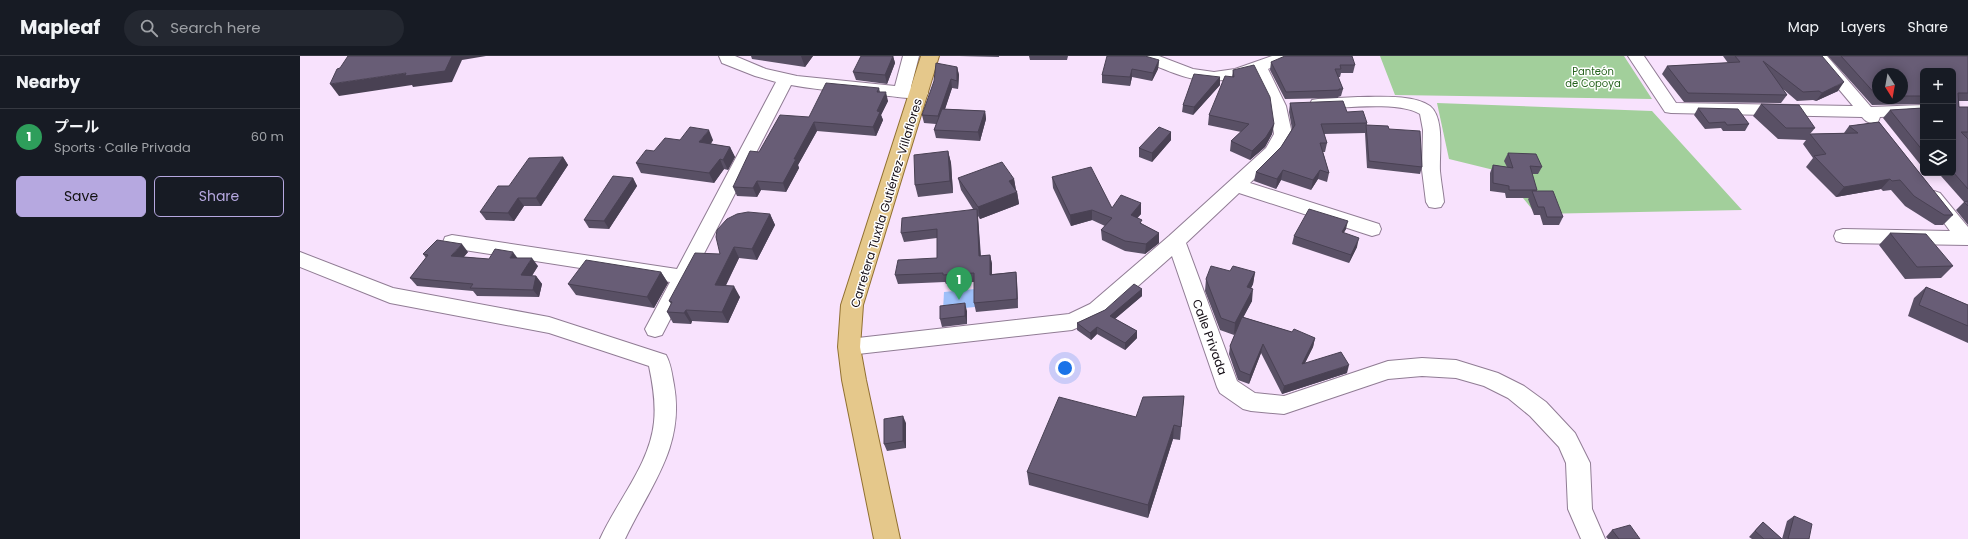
<!DOCTYPE html>
<meta charset="utf-8">
<style>
:root{--surface:#171b24;--page:#242831;--text:#f1f3f6;--muted:#9ea1a6;--line:#363941;--accent:#b6a8e0}
body{margin:0;font-family:Poppins,"Noto Sans JP",sans-serif;background:var(--page);color:var(--text)}
.controls{position:absolute;right:12px;top:12px;display:grid;overflow:hidden;border-radius:6px;box-shadow:0 2px 10px #0003}
.controls button{width:36px;height:36px;display:grid;place-items:center;padding:0;border:0;border-bottom:1px solid var(--line);background:var(--surface);color:var(--text);font:20px sans-serif}
.compass{position:absolute;left:1572px;top:12px;width:36px;height:36px;border-radius:50%;background:var(--surface);box-shadow:0 2px 10px #0003;rotate:169deg}
.you{position:absolute;left:765px;top:312px;width:14px;height:14px;margin:-10px;border:3px solid #fff;border-radius:50%;background:#1a73e8;box-shadow:0 0 0 6px #1a73e833}
.badge{display:grid;place-items:center;width:26px;height:26px;border-radius:50%;background:var(--accent);color:#fff;font-size:13px;font-weight:700}
.pin{position:absolute;translate:-50% -33px;filter:drop-shadow(0 1px 2px #0008)}
.pin::after{content:'';position:absolute;top:21px;width:14px;height:12px;background:inherit;clip-path:polygon(0 0,100% 0,50% 100%)}
.list{margin:0;padding:0;list-style:none}
h2{display:flex;justify-content:space-between;align-items:center;height:52px;margin:0;padding:0 16px;font-size:17px}
h2 small{font-size:13px;font-weight:400;color:var(--muted)}
.list li{display:grid;grid-template-columns:26px 1fr auto;gap:12px;align-items:center;box-sizing:border-box;height:56px;padding:0 16px;border-top:1px solid var(--line)}
.list b{display:block;font-size:15px;white-space:nowrap}
.list p{margin:0;font-size:13px;white-space:nowrap;color:var(--muted)}
.list em{font-size:13px;font-style:normal;color:var(--muted)}
.actions{display:flex;gap:8px;padding:12px 16px}
.actions a{flex:1;padding:9px 0;border:1px solid var(--accent);border-radius:6px;text-align:center;font-size:14px;color:var(--accent)}
.actions .main{background:var(--accent);color:#111}
.icon{flex:none;width:22px;height:22px;fill:none;stroke:currentColor;stroke-width:2;stroke-linecap:round;stroke-linejoin:round}
.map{position:relative;flex:none;width:1668px;height:483px;overflow:hidden}
header{display:flex;align-items:center;gap:24px;box-sizing:border-box;height:56px;padding:0 20px;background:var(--surface);border-bottom:1px solid var(--line)}
header strong{font-size:19px}
nav{display:flex;gap:22px;margin-inline-start:auto;font-size:14px}
.search{width:280px;height:36px;background:var(--page);display:flex;align-items:center;gap:10px;box-sizing:border-box;padding:0 14px;border-radius:22px;color:var(--muted);font-size:15px}
main{display:flex}
aside{flex:1;background:var(--surface)}
.map>svg:first-child{display:block}
.green{fill:#a2cf9b}
.water{fill:#9ec0f9}
.lines{fill:none;stroke-linecap:round;stroke-linejoin:round}
.minor-casing{stroke:#907c94;stroke-width:2}
.major-casing{stroke:#917031;stroke-width:2}
.minor{fill:#fff;fill-rule:evenodd}
.major{fill:#e5c88b;fill-rule:evenodd}
.wall{fill:#595065;fill-rule:evenodd}
.shaded-wall{fill:#494153}
.building{fill:#685d76;stroke:#494153}
.labels{text-anchor:middle;dominant-baseline:central;stroke-width:3;stroke-linejoin:round;paint-order:stroke}
.far-park-label{font-size:10px;fill:#25621c;stroke:#fff}
.street-label{font-size:12px;fill:#171018;stroke:#fff}
</style>
<header>
<strong>Mapleaf</strong>
<div class="search"><svg class="icon" aria-label="search" viewBox="0 0 24 24"><circle cx="10" cy="10" r="6"/><path d="M15 15l6 6"/></svg>Search here</div>
<nav><a>Map</a><a>Layers</a><a>Share</a></nav>
</header>
<main>
<aside>
<h2>Nearby<small></small></h2>
<ul class="list">
<li><span class="badge" style="background:#2e9e5b">1</span><div><b>プール</b><p>Sports · Calle Privada</p></div><em>60 m</em></li>
</ul>
<div class="actions"><a class="main">Save</a><a>Share</a></div>
</aside>
<div class="map">
<svg width="1668" height="483" viewBox="0 0 1668 483">
<rect width="100%" height="100%" fill="#f8e2fd"/>
<path class="green" d="M1080,0H1324L1352,43L1095,39Z
M1137,47L1352,55L1442,154L1236,158L1202,116L1149,103Z"/>
<path class="water" d="M675,233V251L643,254L644,236Z"/>
<g class="lines">
<defs>
<path id="minor" d="M419,0H435L466,13L497,20L595,30L603,0H619L611,31L626,33L628,37L626,41C614,44 601,41 589,40C556,37 523,35 491,29L362,279L355,281L348,279L345,273L370,226L145,191L143,186L145,181L152,179L377,213L476,26L455,20L422,7Z
M837,0H859L893,13L914,16L935,13L972,0H993L991,3L968,13L986,50L992,78L978,100L950,127L1079,168L1081,173L1079,178L1072,180L939,137L886,187L937,325L955,337L984,340L1088,305L1122,302L1156,304L1198,317L1224,330L1246,346L1275,377L1290,407L1292,453L1305,483H1281L1268,453L1266,407L1259,391L1230,360L1208,342L1184,330L1156,322L1122,320L1088,323L984,358L951,355L943,353L920,337L917,331L872,200L804,260L772,274L549,299L542,297L539,291L542,285L549,283L769,258L790,248L869,180L966,92L974,78L970,50L954,17C903,33 886,22 839,3Z
M1328,0H1344L1376,47L1553,50L1511,0H1527L1571,51L1623,49V59L1580,61L1578,66C1571,68 1567,67 1562,61L1371,57L1365,56Z
M1058,41C1077,41 1114,38 1130,50C1145,62 1139,98 1140,115C1141,126 1143,136 1144,146L1141,151L1135,152L1129,151L1126,146L1122,114L1123,74L1120,58C1100,45 1043,52 1018,53L1012,52L1010,48L1012,44L1018,43Z
M1634,135L1640,137L1668,171V189L1543,187L1536,185L1534,180L1536,175L1543,173L1650,175L1625,141L1628,137Z
M0,196L93,232L249,261L366,299C371,308 372,318 374,329C385,391 350,430 325,483H300C317,445 350,408 354,366C356,347 353,329 349,310L249,277L90,247L0,211Z"/>
<path id="major" d="M621,0H639L563,249L560,291L566,324L600,483H574L542,324L538,291L541,249Z"/>
</defs>
<use href="#minor" class="minor-casing"/>
<use href="#major" class="major-casing"/>
<use href="#minor" class="minor"/>
<use href="#major" class="major"/>
</g>
<path class="wall" d="M451,0H513L505,11L452,3Z
M593,0L595,7L587,28L556,24L553,16Z
M659,0H699V1Z
M729,0H768L767,4H730Z
M1423,0H1522L1538,35L1516,45L1513,44L1497,45L1483,33L1487,39L1481,47L1384,46L1362,18L1367,10L1428,7Z
M1528,0H1668V45H1659V51H1668V169L1656,154L1664,146L1641,120H1629L1627,117H1653V15H1623V48L1572,49ZM1578,18H1602V42H1578Z
M859,4L858,13L852,25L832,21L830,30L802,27V19Z
M971,6L1055,9L1053,17H1041L1040,21H1038L1043,33L1041,40L1038,41V42L985,43L970,14Z
M657,11L659,19L658,33L652,32L645,53L685,55L686,63L680,85L636,82L634,74L636,68L624,67L622,59Z
M933,14L974,68L972,78L965,91L950,104L930,95L931,85L941,76L908,69L909,59L932,21Z
M920,21V29L893,59L882,56L883,49Z
M579,32L580,36L588,45L581,59L583,64L576,80L517,75L498,109L499,112L486,136L461,134L457,141L437,140L433,131L459,96L509,61Z
M990,47L1047,56L1067,67V69L1089,73L1122,111L1120,118L1067,112L1065,77L1024,78L1027,87L1025,96H1023L1029,117L1027,126L1018,123L1011,134L981,124L976,133L954,125L956,116L981,91L992,73L989,56Z
M1461,48L1515,72L1510,78L1544,77L1549,70L1579,66L1653,159L1643,169H1635L1605,150L1591,134L1583,135L1581,133L1536,141L1506,111L1513,102L1503,88L1506,84L1478,83L1453,60Z
M1398,52L1449,68L1445,75H1423L1421,72L1405,73L1394,59Z
M1623,52V112L1583,62L1590,54Z
M871,76V84L852,106L839,101V92Z
M380,84H413L411,88L430,91L435,101L428,114L424,113L414,127L341,117L336,107Z
M648,95L651,107L653,137L618,141L615,129Z
M1208,97L1242,111L1238,118H1232L1237,135L1263,161L1259,169H1243L1240,159H1234L1228,143L1229,142H1206L1205,137L1190,135V117L1193,109L1207,111L1204,105Z
M263,101L268,109L241,150H224L214,165L186,164L180,156L209,130Z
M752,121L812,152L841,147V158L837,162L842,168L859,177V187L845,198L825,195L802,184L801,174L805,170L792,164L771,170L753,132Z
M333,122L337,130L309,173L289,172L284,164Z
M658,122L714,123L716,134L717,136L719,148L680,163L678,160L681,200L690,199L692,208V218L716,216L717,225L718,252L676,256L674,247V226L646,228L645,226L598,228L595,219L637,202V182L604,186L601,177L673,153L661,134Z
M470,158L475,169L457,204L439,202L425,230L440,241L428,267L392,265L391,268L373,267L367,256L371,248L369,245L420,198Z
M1046,173L1043,177L1057,191L1049,207L992,188L994,180Z
M1590,177L1653,210L1641,222L1605,223L1579,189Z
M168,196L164,201L189,203L218,202L238,210L232,220H236L242,228L239,241L177,240L173,235L117,230L110,222L126,202L123,198Z
M930,215L955,216L953,228L951,232L952,245L943,261L992,276L1015,282L1013,291L1005,307L1047,317L982,338L961,297L949,328L938,324L929,298L930,290L939,269L934,279L920,274L905,235L906,223Z
M361,216L368,227L354,252L276,239L268,228Z
M1626,231L1668,249V287L1608,260L1614,242Z
M842,233V240L815,263L837,275V282L825,294L797,278L791,284L777,274V267L805,254Z
M667,255V268L642,271L640,263Z
M884,340L880,384L873,383L848,462L729,429L727,416L836,361Z
M606,367V392L587,395L584,388Z
M1494,460L1509,483H1482L1487,465Z
M1463,466L1482,483H1452L1449,481L1457,472Z
M1312,474L1340,483H1308L1306,481Z"/>
<path class="shaded-wall" d="M152,0H186L162,4L152,26L113,31L112,29L39,40L30,28L106,17Z
M501,0H513L505,11Z
M589,0H593L595,7L587,28L585,19Z
M859,4L858,13L852,25L853,17Z
M657,11L659,19L658,33L657,25Z
M832,13V21L830,30V21Z
M920,21V29L893,59L894,51Z
M651,23L652,32L640,68L638,60Z
M1544,26L1538,35L1516,45L1522,37Z
M586,36L588,45L581,59L583,64L576,80L573,71L577,55Z
M685,55L686,63L680,85L678,76Z
M514,66L517,75L498,109L499,112L486,136L483,127L494,103Z
M974,68L972,78L965,91L950,104L952,95Z
M409,74L413,84L404,97L399,86Z
M871,76V84L852,106V97Z
M430,91L435,101L428,114L423,104Z
M648,95L651,107L653,137L650,125Z
M263,101L268,109L241,150L236,142Z
M420,103L424,113L414,127L409,117Z
M983,114L981,124L976,133L977,123Z
M1020,114L1018,123L1011,134L1013,124Z
M333,122L337,130L309,173L304,165Z
M714,123L716,135L709,125Z
M1590,123L1581,133L1536,141L1544,131Z
M457,125L461,134L457,141L453,132Z
M717,136L719,148L680,163L678,151Z
M218,142L224,150L214,165L208,157Z
M841,147V158L831,169V159Z
M677,153L678,162L681,209L679,200Z
M792,154V164L771,170L770,159Z
M470,158L475,169L457,204L452,193Z
M1048,165L1046,173L1040,184L1042,176Z
M859,177V187L845,198L846,188Z
M1059,182L1057,191L1049,207L1051,199Z
M162,188L168,196L157,208L151,200Z
M434,191L439,202L421,240L415,229Z
M213,196L219,204L210,202Z
M690,199L692,208V228L690,219Z
M232,202L238,210L227,227L221,219Z
M361,216L368,227L354,252L347,241Z
M716,216L717,225L718,252L717,243Z
M955,216L953,228L946,243L947,231Z
M236,220L242,228L239,241L233,234Z
M434,230L440,241L428,267L422,256Z
M842,233V240L810,267V260Z
M953,233L952,245L934,279L935,267Z
M665,247L667,255V268L665,260Z
M386,254L392,265L391,268L384,257Z
M797,271V278L791,284L790,277Z
M837,275V282L825,294V287Z
M1015,282L1013,291L1000,317L1002,308Z
M963,288L961,297L949,328L950,319Z
M1049,309L1047,317L982,338L984,330Z
M603,360L606,367V392L603,385Z
M874,369L873,383L848,462V449Z"/>
<path class="building" d="M48,0H152L145,15L105,20L106,17L30,28L37,13L40,12Z
M561,0H593L585,19L553,16Z
M807,0H845L859,4L853,17L832,13L830,21L802,19Z
M985,0H1052L1055,9H1040L1041,13H1035L1043,33H1039V34L986,36L971,6Z
M1435,0H1522L1544,26L1522,37L1519,35L1503,36L1463,5L1487,39L1388,37L1367,10L1440,6Z
M1541,0H1668V37H1658L1659,51H1668V76H1661L1668,83V133L1653,116V15H1623V40H1602V18H1578V41Z
M636,7L657,11V25L651,23L638,60L622,59L634,25Z
M954,9L970,41L974,68L966,81L952,95L931,85L949,68L909,59L925,20L934,21L933,14Z
M894,18L920,21L894,51L883,49Z
M526,27L579,32L577,36H586L577,55L580,56L573,71L514,66L494,103H496L483,127L457,125L453,132L433,131L450,95L459,96L480,59L509,61Z
M1043,45L1047,56L1063,55L1067,67L1021,68L1027,87H1020L1029,117L1020,114L1013,124L983,114L977,123L956,116L981,91L995,69L990,47Z
M1461,48L1499,49L1515,72H1486Z
M1398,52L1438,53L1449,68L1427,69L1425,66L1409,67Z
M1623,52V95L1590,54Z
M642,53L685,55L678,76L634,74Z
M1579,66L1653,159H1644L1614,140L1600,124L1592,125L1590,123L1544,131L1514,100L1526,98L1510,78L1558,77L1549,70Z
M1066,69L1088,70L1089,73L1120,75L1122,111L1069,105Z
M390,71L409,74L399,86L430,91L423,104L420,103L409,117L336,107L346,94L354,95L365,82L380,84Z
M859,71L871,76L852,97L839,92Z
M648,95L650,125L615,129L614,99Z
M1208,97L1236,98L1242,111L1230,110L1237,134H1209V130L1193,127V109L1213,112Z
M263,101L236,142H218L208,157L180,156L198,130H209L229,102Z
M702,106L714,123L709,125L717,136L678,151L658,122Z
M791,111L812,152L821,139L841,147L831,159L842,164L840,167L859,177L846,188L825,185L801,174L812,162L792,154L770,159L752,121Z
M313,120L333,122L304,165L284,164Z
M1232,135H1253L1263,161H1247L1244,151H1238Z
M1668,145V150L1664,146Z
M677,153L679,200L690,199V219L716,216L717,243L674,247V217L643,219V217L595,219L598,204L637,202V173L601,177L602,162Z
M1009,153L1048,165L1042,176L1059,182L1051,199L994,180Z
M448,156L470,158L452,193L434,191L415,229L434,230L422,256L386,254L384,257L367,256L372,246L369,245L395,197L420,198L416,181L417,174L427,163L437,158Z
M1590,177L1626,178L1653,210L1617,211Z
M137,184L162,188L151,200L189,203L195,193L213,196L210,202H232L221,219L236,220L233,234L170,232L173,228L110,222L128,199L123,198Z
M286,204L361,216L347,241L268,228Z
M911,210L930,215L933,210L955,216L947,231L953,233L935,267L921,262L906,223Z
M834,228L842,233L810,260L837,275L825,287L797,271L790,277L777,267L805,254Z
M1626,231L1668,249V270L1619,249Z
M665,247V260L640,263V250Z
M942,261L992,276L994,273L1015,282L1002,308L1041,296L1049,309L984,330L963,288L950,319L940,315L930,290Z
M884,340L881,371L874,369L848,449L727,416L759,341L836,361L843,341Z
M603,360V385L584,388V363Z
M1494,460L1512,468L1509,483H1488Z
M1463,466L1482,483H1464L1455,475Z
M1330,469L1340,483H1319L1312,474Z"/>
<g class="labels">
<g class="far-park-label">
<text x="1293" y="15">Panteón<tspan x="1293" dy="12">de Copoya</tspan></text>
</g>
<g class="street-label">
<text transform="translate(586 147) rotate(-73)">Carretera Tuxtla Gutiérrez-Villaflores</text>
<text transform="translate(910 281) rotate(70)">Calle Privada</text>
</g>
</g>
</svg>
<div class="controls">
<button>+</button>
<button>−</button>
<button><svg class="icon" aria-label="layers" viewBox="0 0 24 24"><path d="M12 4l9 5-9 5-9-5zM3 14l9 5 9-5"/></svg></button>
</div>
<svg class="compass" viewBox="-18 -18 36 36"><path d="M0-13l5 13h-10z" fill="#e53935"/><path d="M0 13l5-13h-10z" fill="#9ea1a6"/></svg>
<div class="you"></div>
<div class="pin badge" style="left:659px;top:244px;background:#2e9e5b">1</div>
</div>
</main>
